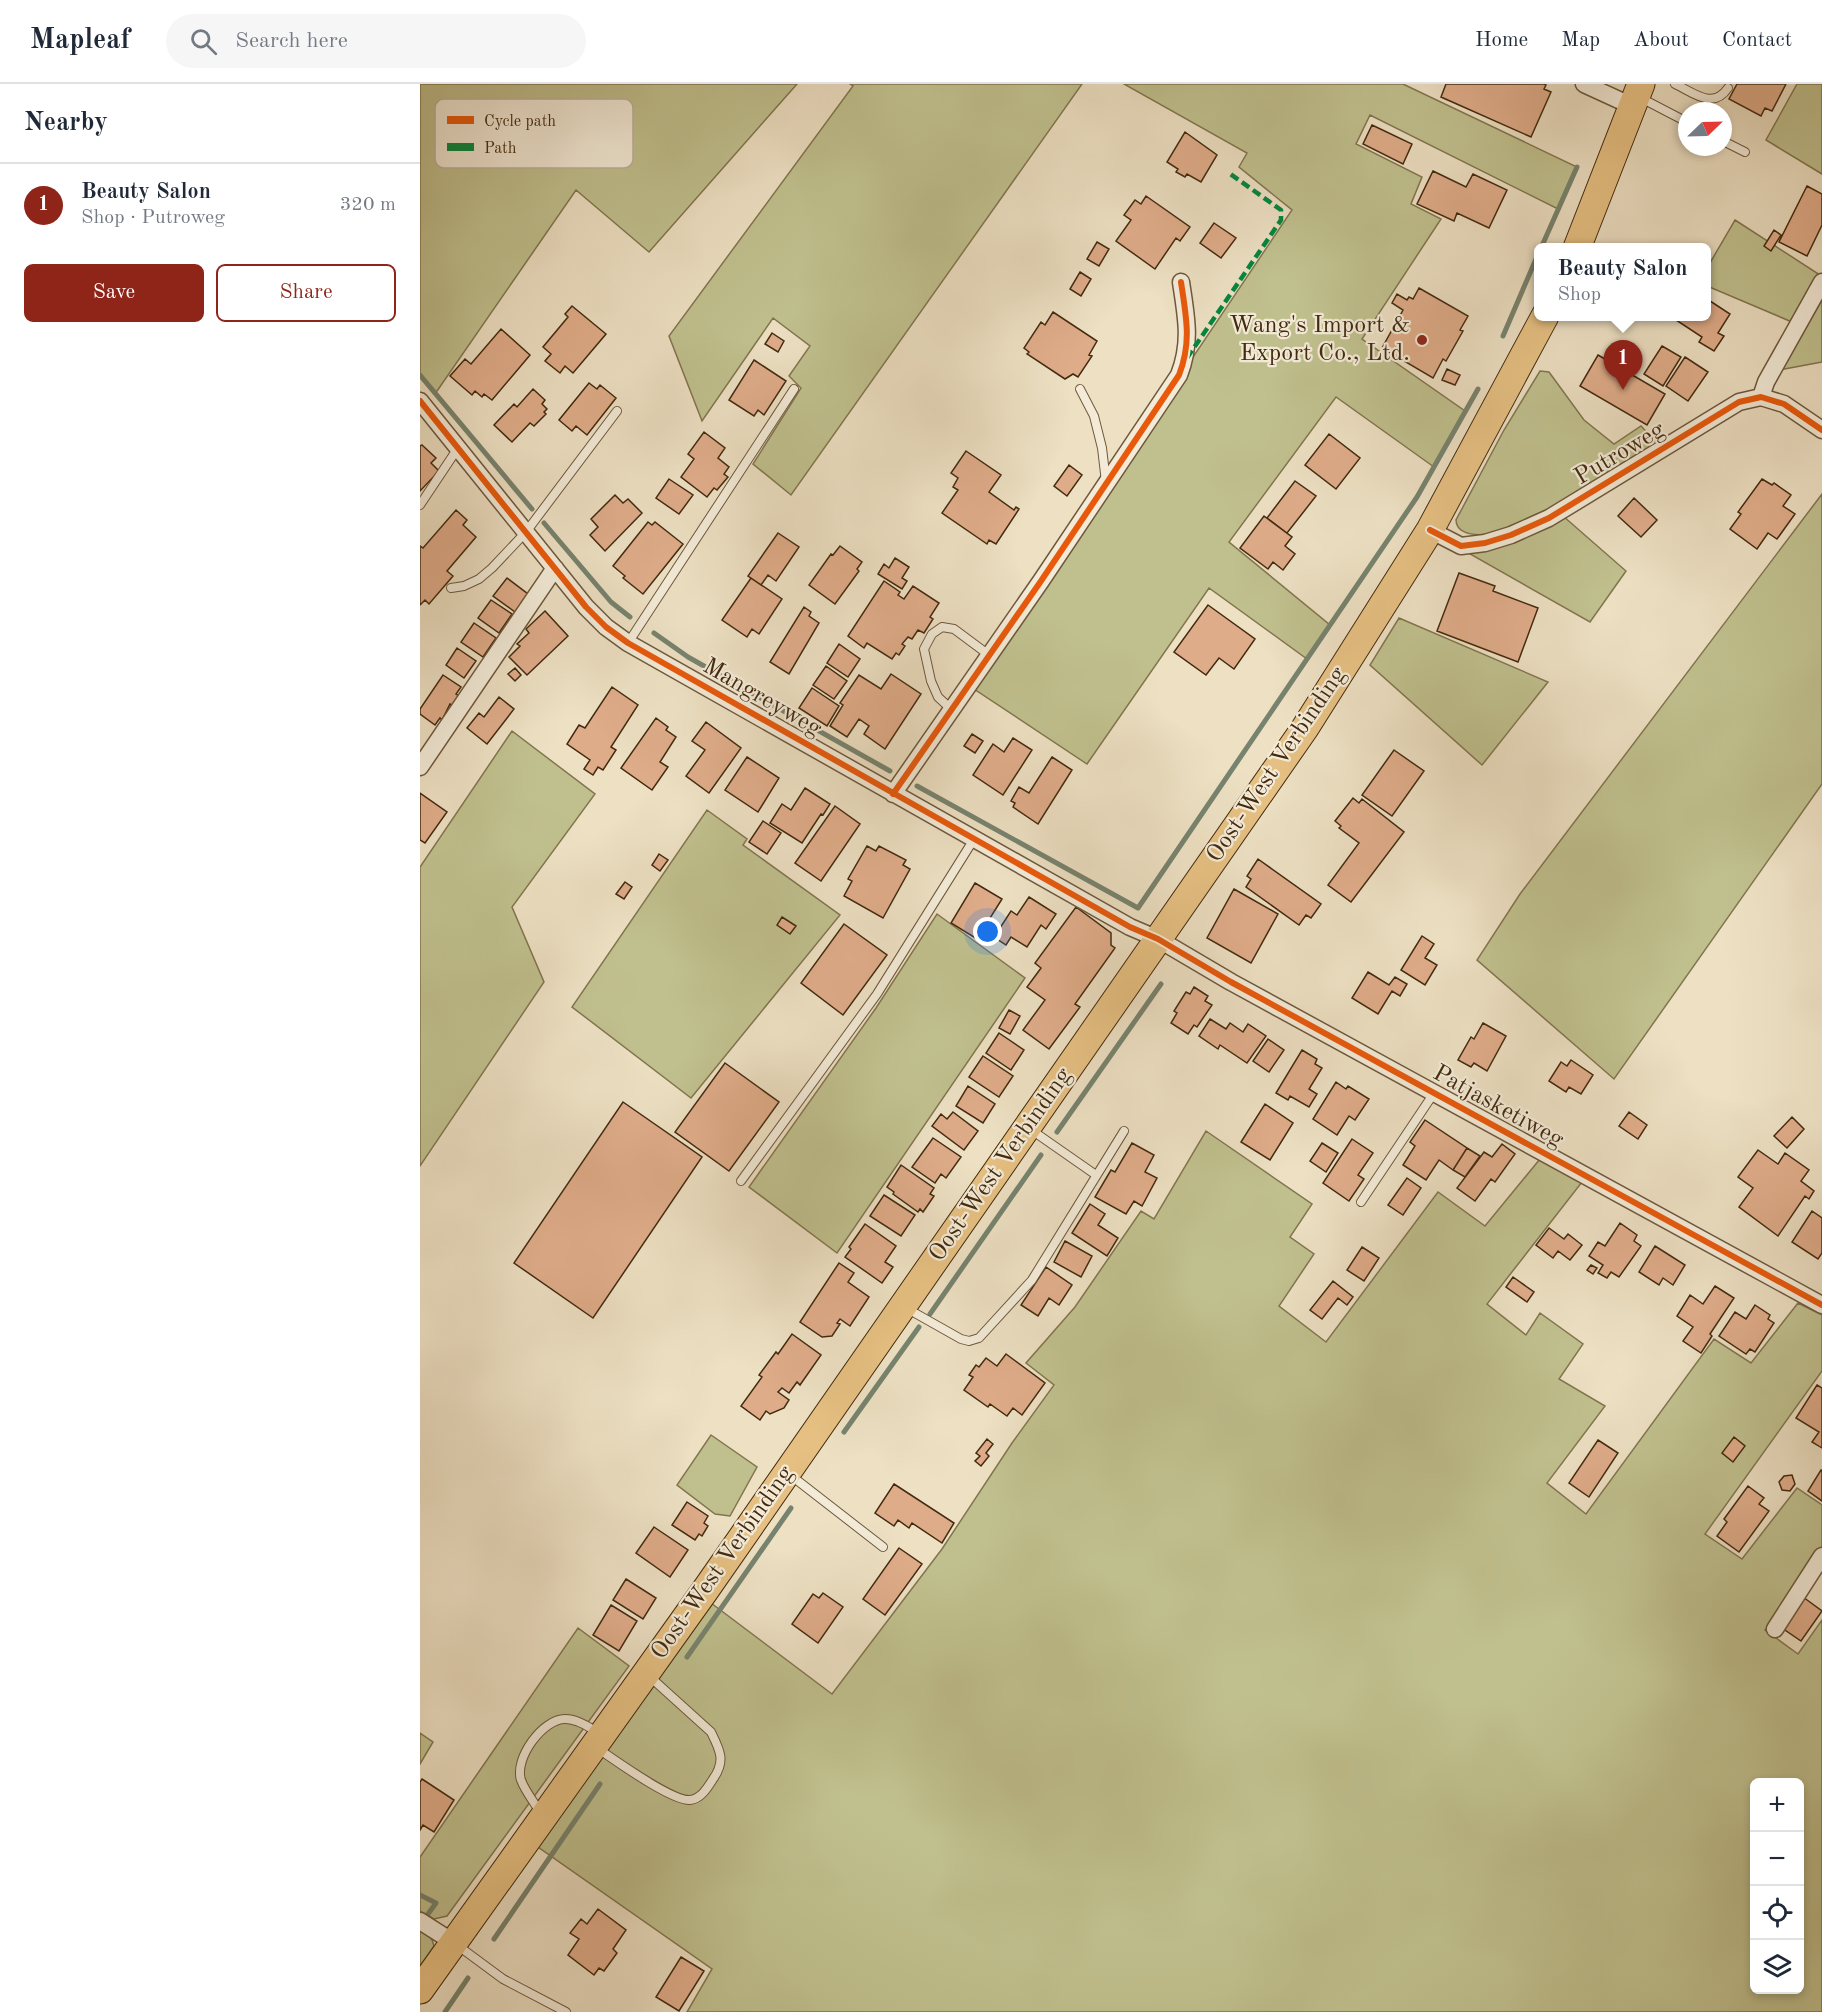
<!DOCTYPE html>
<meta charset="utf-8">
<style>
:root{--surface:#fff;--page:#f6f6f7;--text:#1f2937;--muted:#747a83;--line:#e0e1e3;--accent:#8f2418}
body{margin:0;font-family:"Old Standard TT",serif;background:var(--page);color:var(--text)}
.controls{position:absolute;right:18px;bottom:18px;display:grid;overflow:hidden;border-radius:9px;box-shadow:0 3px 9px #0003}
.controls button{width:54px;height:54px;display:grid;place-items:center;padding:0;border:0;border-bottom:2px solid var(--line);background:var(--surface);color:var(--text);font:30px sans-serif}
.compass{position:absolute;left:1258px;top:18px;width:54px;height:54px;border-radius:50%;background:var(--surface);box-shadow:0 3px 9px #0003;rotate:67deg}
.you{position:absolute;left:568px;top:848px;width:21px;height:21px;margin:-15px;border:4px solid #fff;border-radius:50%;background:#1a73e8;box-shadow:0 0 0 9px #1a73e833}
.badge{display:grid;place-items:center;width:39px;height:39px;border-radius:50%;background:var(--accent);color:#fff;font-size:20px;font-weight:700}
.pin{position:absolute;translate:-50% -50px;filter:drop-shadow(0 2px 3px #0008)}
.pin::after{content:'';position:absolute;top:32px;width:21px;height:18px;background:inherit;clip-path:polygon(0 0,100% 0,50% 100%)}
.popup{position:absolute;left:1114px;top:159px;width:177px;height:78px;box-sizing:border-box;display:grid;place-content:center;border-radius:9px;background:var(--surface);filter:drop-shadow(0 2px 4px #0005);font-size:20px;white-space:nowrap;color:var(--muted)}
.popup b{font-size:22px;color:var(--text)}
.popup::after{content:'';position:absolute;left:50%;top:100%;margin-left:-12px;border:12px solid transparent;border-top-color:var(--surface)}
.list{margin:0;padding:0;list-style:none}
h2{display:flex;justify-content:space-between;align-items:center;height:78px;margin:0;padding:0 24px;font-size:26px}
h2 small{font-size:20px;font-weight:400;color:var(--muted)}
.list li{display:grid;grid-template-columns:39px 1fr auto;gap:18px;align-items:center;box-sizing:border-box;height:84px;padding:0 24px;border-top:2px solid var(--line)}
.list b{display:block;font-size:22px;white-space:nowrap}
.list p{margin:0;font-size:20px;white-space:nowrap;color:var(--muted)}
.list em{font-size:20px;font-style:normal;color:var(--muted)}
.actions{display:flex;gap:12px;padding:18px 24px}
.actions a{flex:1;padding:14px 0;border:2px solid var(--accent);border-radius:9px;text-align:center;font-size:21px;color:var(--accent)}
.actions .main{background:var(--accent);color:#fff}
.icon{flex:none;width:33px;height:33px;fill:none;stroke:currentColor;stroke-width:2;stroke-linecap:round;stroke-linejoin:round}
.map{position:relative;flex:none;width:1402px;height:1928px;overflow:hidden}
header{display:flex;align-items:center;gap:36px;box-sizing:border-box;height:84px;padding:0 30px;background:var(--surface);border-bottom:2px solid var(--line)}
header strong{font-size:28px}
nav{display:flex;gap:33px;margin-inline-start:auto;font-size:21px}
.search{width:420px;height:54px;background:var(--page);display:flex;align-items:center;gap:15px;box-sizing:border-box;padding:0 21px;border-radius:33px;color:var(--muted);font-size:22px}
main{display:flex}
aside{flex:1;background:var(--surface)}
.map>svg:first-child{display:block}
.green{fill:#c0c08e;stroke:#82754e;stroke-width:1.5;fill-rule:evenodd}
.lines{fill:none;stroke-linecap:round;stroke-linejoin:round}
.stream{stroke:#77836e;stroke-width:5}
.building{fill:#dfac89;stroke:#432a0f;stroke-width:1.5}
.service-casing{stroke:#6e583c;stroke-width:10}
.minor-casing{stroke:#6e583c;stroke-width:19}
.primary-casing{stroke:#432a0f;stroke-width:29}
.service{stroke:#f3ebd8;stroke-width:8}
.minor{stroke:#f3ebd8;stroke-width:16}
.primary{stroke:#e6c082;stroke-width:27}
.quiet{stroke:#00873e;stroke-width:4.5;stroke-dasharray:9 4.5;stroke-linecap:butt}
.cycleway-casing{stroke:#f3ebd8;stroke-width:10}
.cycleway{stroke:#e8590c;stroke-width:6}
.poi-dot{fill:#8f2418;stroke:#f3ebd8;stroke-width:2}
.labels{text-anchor:middle;dominant-baseline:central;stroke-width:4.5;stroke-linejoin:round;paint-order:stroke}
.poi-label{font-size:24px;fill:#432a0f;stroke:#f3ebd8;text-anchor:end}
.street-label{font-size:24px;fill:#432a0f;stroke:#f3ebd8}
.key{fill:#f3ebd8;stroke:#beb19c;stroke-width:1.5}
.key-label{font-size:16px;fill:#432a0f}
</style>
<header>
<strong>Mapleaf</strong>
<div class="search"><svg class="icon" aria-label="search" viewBox="0 0 24 24"><circle cx="10" cy="10" r="6"/><path d="M15 15l6 6"/></svg>Search here</div>
<nav><a>Home</a><a>Map</a><a>About</a><a>Contact</a></nav>
</header>
<main>
<aside>
<h2>Nearby<small></small></h2>
<ul class="list">
<li><span class="badge">1</span><div><b>Beauty Salon</b><p>Shop · Putroweg</p></div><em>320 m</em></li>
</ul>
<div class="actions"><a class="main">Save</a><a>Share</a></div>
</aside>
<div class="map">
<svg width="1402" height="1928" viewBox="0 0 1402 1928">
<rect width="100%" height="100%" fill="#ede0c3"/>
<filter id="stains"><feTurbulence type="fractalNoise" baseFrequency=".00333" numOctaves="4"/><feColorMatrix values="0 0 0 0 .2 0 0 0 0 .09 0 0 0 0 .02 0 0 0 .5 -.17"/></filter>
<radialGradient id="worn" r=".72"><stop offset=".6" stop-color="#630" stop-opacity="0"/><stop offset="1" stop-color="#630" stop-opacity=".3"/></radialGradient>
<path class="green" d="M0,0H377L229,168L156,106L15,310L0,291Z
M430,0H662L371,411L333,380L381,304L369,292L390,262L353,234L282,337L249,252L433,2Z
M704,0H983L1157,83L1138,125L950,31L936,60L1002,93L991,120L1021,135L942,255L1045,327L1014,383L916,313L809,458L910,541L887,575L789,504L667,680L551,603L872,126L819,83L827,69Z
M1377,0H1402V90L1346,56Z
M1315,136L1400,191L1372,238L1287,202V184Z
M1402,216V278L1359,286Z
M1120,287L1129,288L1164,336L1194,360L1221,342L1237,359C1202,382 1166,404 1129,425C1117,431 1105,440 1092,445C1079,450 1037,458 1036,436L1084,346Z
M1402,410V700L1194,995L1057,876L1100,810Z
M1143,432L1206,487L1170,538L1043,466Z
M979,534L1128,598L1062,681L950,581Z
M92,647L175,710L92,823L124,898L0,1082V783Z
M287,726L327,755L323,761L420,831L271,1014L152,923Z
M517,830L605,894L417,1169L329,1103L456,924Z
M786,1047L892,1120L870,1153L894,1170L859,1222L906,1258L1018,1108L1065,1142L1120,1075L1162,1098L1067,1220L1106,1251L1120,1229L1163,1260L1139,1295L1185,1322L1127,1399L1166,1430L1294,1255L1331,1279L1378,1219L1402,1231V1287L1285,1450L1322,1475L1377,1404L1402,1421V1465L1345,1546L1378,1570L1402,1536V1928H267L292,1885L118,1763L291,1519L412,1610L522,1465L592,1359L634,1301L606,1279L655,1223L721,1127L734,1135ZM1334,1698H1380V1906H1334Z
M291,1351L337,1383L310,1432L295,1430L257,1401Z
M158,1544L209,1582L27,1832L14,1835L0,1827V1773Z
M0,1649L13,1658L0,1680Z
M0,1844C8,1848 12,1853 14,1862L0,1882Z"/>
<g class="lines">
<path class="stream" d="M1121,164L1157,83
M1083,252L1119,168
M0,291L112,425
M124,439L191,518L210,533
M234,549L268,573L470,687
M497,702L718,824L997,413L1058,305
M637,1048L741,900
M510,1230L621,1071
M424,1348L499,1243
M267,1573L371,1424
M0,1811L16,1819L8,1830
M74,1855L180,1700
M25,1928L48,1894"/>
</g>
<path class="building" d="M1026,0H1124L1126,1L1124,5L1131,8L1111,53L1021,13Z
M1317,0H1366L1352,27L1345,24L1341,32L1309,15Z
M952,41L992,60L983,80L943,60Z
M765,48L797,71L781,98L767,90L765,93L756,88L758,85L747,78Z
M1013,87L1046,103L1053,90L1087,106L1069,144L1037,129L1034,137L997,120Z
M1387,102L1402,110V141L1387,172L1359,158Z
M726,112L770,143L760,157L756,154L735,185L696,157L711,136L704,131L715,116L721,120Z
M794,139L816,154L801,174L780,159Z
M1354,146L1361,151L1351,167L1344,162Z
M677,158L689,165L679,182L667,175Z
M660,188L671,195L661,212L650,205Z
M999,204L1048,232L1040,246L1043,247L1026,277L1023,275L1013,294L962,264L983,226L972,219L977,210L987,216L989,213L993,215Z
M1287,215L1310,230L1298,249L1304,252L1294,267L1279,258L1282,253L1256,236L1258,232H1287Z
M152,222L186,250L153,289L145,282L140,289L125,277L131,270L123,263L148,233L145,230Z
M633,228L677,257L669,271L672,272L658,293L653,290L645,295L607,270L609,268L604,264L621,238L625,241Z
M81,245L110,271L72,316L64,310L62,313L55,307L52,311L30,292L45,275L51,280Z
M352,249L364,257L358,268L345,260Z
M1242,262L1261,273L1243,302L1224,290Z
M1178,271L1245,310L1227,341L1160,302Z
M1265,273L1288,288L1268,317L1246,302Z
M334,276L366,297L344,331L338,326L334,332L309,316Z
M1027,285L1040,291L1035,301L1022,296Z
M169,299L177,305L180,301L196,314L167,351L156,342L152,347L139,336Z
M113,305L125,316L122,320L127,325L124,328L126,330L114,342L110,339L92,358L74,341L94,320L97,323Z
M284,348L305,364L298,374L309,383L304,390L308,393L297,406L294,404L287,413L261,393L274,375L268,370Z
M909,350L940,374L916,405L885,381Z
M2,361L16,374L11,379L19,387L0,407V362Z
M546,367L581,391L569,408L594,426L596,423L599,425L576,460L569,456L567,460L522,429L538,406L533,403L538,394L531,389Z
M649,381L662,391L647,412L634,402Z
M249,395L273,411L259,430L236,414Z
M1342,395L1352,401L1354,399L1371,411L1363,422L1375,430L1357,455L1348,449L1337,465L1310,445L1321,430L1318,428Z
M875,397L896,412L867,449L847,434Z
M195,411L203,419L208,415L222,429L185,467L170,451L178,443L171,435Z
M1214,414L1237,436L1221,453L1198,432Z
M36,426L47,436L43,441L56,453L27,487L33,492L9,520L5,516L0,521V462L3,464Z
M844,432L872,453L865,462L875,470L863,486L853,478L848,485L820,464Z
M228,438L232,441L235,438L263,460L223,510L203,494L205,492L193,482Z
M358,449L379,463L356,497L348,491L341,501L328,492Z
M420,462L442,478L437,485L439,487L415,520L389,501L411,470L413,471Z
M475,474L489,483L482,494L487,497L482,505L458,490L464,480L469,484Z
M1039,489L1075,502L1073,507L1118,524L1098,578L1017,547Z
M87,494L108,510L95,528L73,512Z
M331,494L362,515L339,550L332,545L327,553L302,536Z
M464,497L480,508L478,511L484,515L493,502L519,519L510,533L513,535L504,549L498,546L492,555L488,553L482,560L485,562L479,571L476,569L472,575L447,559L444,564L428,552Z
M71,516L92,530L79,549L58,534Z
M788,521L835,555L814,585L799,574L786,591L754,568Z
M384,523L391,528L389,532L399,539L369,590L350,578Z
M125,527L148,552L107,591L89,573L100,562L97,560L109,549L106,545Z
M54,539L76,554L63,573L41,558Z
M419,560L440,575L428,593L407,579Z
M37,564L56,577L44,594L26,581Z
M406,582L427,597L414,615L393,601Z
M95,584L101,591L95,597L88,590Z
M471,590L501,610L465,665L444,650L449,642L439,635L427,653L410,642L423,621L420,619L439,591L461,605Z
M23,591L41,603L36,610L39,612L32,621L30,620L22,636L20,634L15,641L0,630V625Z
M192,603L218,621L191,663L196,666L183,686L178,683L173,691L164,685L170,676L147,660L159,641L165,644Z
M392,604L419,622L407,642L379,624Z
M79,613L94,625L67,660L47,644L59,629L64,633Z
M236,634L248,643L246,646L256,653L240,678L248,683L232,706L201,684Z
M286,638L321,664L289,709L266,692L285,666L272,657Z
M552,650L563,657L555,669L544,662Z
M593,654L612,666L583,711L553,691L573,660L584,668Z
M974,666L1004,687L972,732L942,711Z
M327,673L359,694L338,728L305,706Z
M632,673L652,686L618,740L593,723L595,719L591,717L599,703L609,709Z
M385,704L410,720L403,731L401,730L382,759L350,739L362,720L371,726Z
M0,709L27,728L5,759L0,756Z
M933,714L939,719L942,715L984,748L931,818L908,801L939,759L919,744L921,742L915,737Z
M415,722L440,740L401,797L375,779Z
M343,737L361,749L347,770L329,758Z
M447,762L456,767L459,762L486,776L483,781L490,785L463,834L424,812L432,797L428,795Z
M239,770L248,776L240,787L232,781Z
M838,775L901,820L891,834L886,831L879,841L826,803L831,795L827,792Z
M205,798L212,803L204,815L196,810Z
M555,799L582,815L557,855L531,839Z
M814,805L858,830L831,879L787,854Z
M609,813L636,830L626,845L621,841L607,863L591,853L586,861L574,853L591,827L597,831Z
M656,823L691,849V861L695,864L655,920L660,923L629,965L603,946L625,916L607,903L621,884L615,879Z
M362,833L376,842L370,850L357,841Z
M424,840L467,871L423,931L381,899Z
M1002,852L1014,860L1005,874L1017,881L1005,901L981,886Z
M948,888L969,901L975,893L987,900L980,912L972,907L958,930L932,914Z
M774,903L788,912L785,917L792,921L777,943L774,941L768,950L751,939L757,929L754,927L766,908L770,910Z
M589,926L600,932L590,950L579,944Z
M790,935L806,945L810,939L823,948L828,940L846,952L827,979L800,961L798,965L779,952Z
M1063,939L1086,952L1067,987L1054,979L1051,983L1038,976L1051,953L1054,955Z
M579,949L604,966L591,986L566,969Z
M848,955L864,966L849,988L833,977Z
M882,966L897,975L895,980L902,984L889,1005L897,1010L889,1023L870,1012L868,1016L856,1009Z
M563,972L593,992L579,1013L549,993Z
M1151,976L1173,991L1161,1010L1149,1003L1146,1008L1129,997L1141,978L1147,982Z
M305,979L359,1018L309,1087L255,1048Z
M916,998L926,1005L928,1002L949,1015L935,1036L929,1032L917,1051L893,1035Z
M548,1002L575,1020L563,1039L536,1022Z
M203,1018L282,1073L173,1234L94,1179Z
M845,1020L873,1039L850,1076L821,1058Z
M533,1028L558,1047L544,1066L512,1042L521,1030L527,1035Z
M1209,1028L1227,1041L1218,1055L1199,1042Z
M1372,1033L1384,1045L1367,1064L1354,1052Z
M1005,1036L1047,1064L1033,1086L1019,1076L1006,1096L983,1081L995,1062L990,1058Z
M513,1054L541,1073L526,1094L521,1090L515,1099L492,1083Z
M932,1055L953,1069L938,1091L944,1095L929,1117L903,1099Z
M712,1059L734,1071L725,1088L737,1094L722,1122L714,1117L706,1130L675,1113L691,1086L695,1088Z
M902,1059L918,1069L906,1088L890,1077Z
M1082,1060L1095,1070L1075,1098L1071,1095L1055,1117L1037,1104L1064,1068L1072,1073Z
M1047,1064L1060,1072L1045,1093L1033,1086Z
M1338,1066L1358,1080L1365,1069L1389,1086L1381,1097L1394,1107L1389,1115L1385,1112L1358,1152L1319,1123L1333,1104L1318,1093Z
M481,1081L514,1104L510,1110L514,1112L503,1128L500,1125L498,1128L473,1110L474,1108L467,1103Z
M987,1094L1001,1104L983,1131L968,1121Z
M464,1111L495,1131L481,1152L450,1132Z
M670,1120L685,1130L678,1141L698,1154L687,1172L652,1149Z
M1392,1127L1402,1134V1169L1398,1175L1372,1158Z
M1200,1139L1217,1151L1214,1157L1221,1162L1199,1193L1191,1188L1187,1194L1178,1189L1183,1181L1169,1172L1178,1158L1185,1162Z
M445,1140L476,1162L465,1178L473,1183L462,1199L425,1173L431,1165L429,1163Z
M1129,1144L1144,1155L1148,1150L1162,1161L1150,1176L1138,1167L1133,1174L1116,1161Z
M645,1157L672,1172L661,1193L634,1178Z
M1235,1162L1265,1181L1253,1201L1243,1194L1239,1201L1219,1188Z
M942,1163L959,1174L944,1197L927,1186Z
M419,1179L434,1189L428,1198L449,1213L430,1242L420,1235L417,1239L420,1240L412,1252L402,1253L380,1238Z
M1171,1181L1177,1184L1173,1190L1167,1186Z
M626,1183L652,1201L639,1221L629,1214L618,1232L601,1221Z
M1093,1193L1114,1208L1107,1218L1086,1203Z
M913,1197L933,1213L927,1221L918,1214L902,1235L890,1226Z
M1295,1202L1314,1214L1290,1250L1292,1252L1281,1269L1263,1257L1273,1243L1257,1232L1270,1211L1283,1220Z
M1335,1221L1350,1231L1348,1235L1354,1239L1335,1268L1330,1265L1326,1270L1299,1252L1315,1228L1326,1235Z
M372,1250L401,1271L380,1301L377,1298L369,1309L362,1304L358,1308L369,1316L364,1324L350,1330L346,1327L340,1336L321,1322L342,1293L339,1291L356,1268L358,1270Z
M586,1270L625,1299L602,1331L593,1324L587,1332L570,1320L568,1323L544,1306L553,1293L549,1291L556,1281L559,1283L566,1274L577,1282Z
M1397,1301L1402,1304V1364L1392,1358L1399,1348L1376,1334Z
M1314,1353L1325,1362L1313,1378L1302,1369Z
M567,1355L573,1360L566,1369L569,1372L561,1382L555,1377L560,1372L556,1369Z
M1178,1356L1198,1369L1169,1413L1149,1399Z
M1401,1386H1402V1417L1388,1407Z
M1372,1391L1375,1400L1370,1407L1362,1406L1359,1398L1364,1392Z
M474,1400L534,1439L522,1459L492,1439L489,1444L478,1436L474,1442L455,1429Z
M1328,1402L1344,1414L1339,1420L1349,1427L1319,1468L1297,1452L1307,1438L1304,1435Z
M267,1418L288,1432L284,1439L288,1442L282,1452L279,1450L275,1456L252,1441Z
M234,1443L268,1466L250,1493L216,1469Z
M479,1464L502,1480L465,1531L443,1515Z
M206,1495L236,1514L223,1535L193,1516Z
M403,1509L423,1523L398,1559L372,1540L393,1510L399,1514Z
M1383,1513L1402,1527L1381,1557L1362,1544Z
M191,1521L217,1537L199,1567L173,1551Z
M2,1695L34,1716L14,1748L3,1741L0,1746V1698Z
M178,1825L206,1846L193,1865L197,1869L184,1887L179,1884L174,1891L148,1871L159,1855L150,1849L161,1835L167,1840Z
M261,1873L284,1887L259,1927L236,1913Z"/>
<g class="lines">
<defs>
<path id="service" d="M1255,0C1274,9 1293,26 1308,4
M1219,13L1267,38
M1303,57L1325,68
M660,305L674,332L682,364L686,398
M0,421L38,364
M31,504L44,502L59,495L72,484L106,448L197,327
M208,559L374,305
M531,625L518,613L511,597L504,565L512,550L522,543L534,545L569,571
M610,1045L676,1091
M321,1097L457,910L554,755
M941,1118L1014,1009
M486,1224L541,1255L549,1257L559,1254L612,1196L704,1047
M369,1390L463,1463
M177,1664C195,1676 251,1717 270,1716C281,1715 288,1703 293,1695C306,1677 300,1666 291,1648L229,1592
M120,1728C114,1718 105,1707 101,1696C94,1674 123,1635 145,1635C157,1635 169,1643 179,1649
M37,1861L83,1895L146,1928"/>
<path id="minor" d="M1164,0L1212,22
M1341,313L1346,298L1402,198
M0,317L166,523L186,543L208,559L710,843L738,855L811,898L1402,1221
M1010,446L1041,462L1065,459L1091,451L1129,434L1319,318L1341,313L1364,320L1402,346
M0,683L135,484
M473,710L621,497L759,291C772,258 766,232 761,198
M1355,1545L1402,1472
M0,1837L33,1858"/>
<path id="primary" d="M1157,164L1221,0
M0,1906L284,1508L885,644L1010,446L1125,232"/>
</defs>
<use href="#service" class="service-casing"/>
<use href="#minor" class="minor-casing"/>
<use href="#primary" class="primary-casing"/>
<use href="#service" class="service"/>
<use href="#minor" class="minor"/>
<use href="#primary" class="primary"/>
<path class="quiet" d="M767,274L861,136V126L809,89"/>
<defs>
<path id="cycleway" d="M0,317L166,523L186,543L208,559L710,843L738,855L811,898L1402,1221
M1010,446L1041,462L1065,459L1091,451L1129,434L1319,318L1341,313L1364,320L1402,346
M473,710L621,497L759,291C772,258 766,232 761,198"/>
</defs>
<use href="#cycleway" class="cycleway-casing"/>
<use href="#cycleway" class="cycleway"/>
</g>
<circle class="poi-dot" cx="1002" cy="256" r="6"/>
<g class="labels">
<g class="poi-label">
<text x="990" y="242">Wang's Import &amp;<tspan x="990" dy="28">Export Co., Ltd.</tspan></text>
</g>
<g class="street-label">
<text transform="translate(1200 370) rotate(-31)">Putroweg</text>
<text transform="translate(342 614) rotate(30)">Mangreyweg</text>
<text transform="translate(857 681) rotate(-56)">Oost-West Verbinding</text>
<text transform="translate(1078 1023) rotate(29)">Patjasketiweg</text>
<text transform="translate(581 1081) rotate(-55)">Oost-West Verbinding</text>
<text transform="translate(303 1479) rotate(-55)">Oost-West Verbinding</text>
</g>
</g>
<rect x="15" y="15" width="198" height="69" rx="9" class="key"/>
<rect x="27" y="32" width="27" height="8" fill="#e8590c"/>
<rect x="27" y="59" width="27" height="8" fill="#00873e"/>
<g class="key-label">
<text x="64" y="42">Cycle path</text>
<text x="64" y="69">Path</text>
</g>
<rect width="100%" height="100%" filter="url(#stains)"/>
<rect width="100%" height="100%" fill="url(#worn)"/>
</svg>
<div class="controls">
<button>+</button>
<button>−</button>
<button><svg class="icon" aria-label="locate" viewBox="0 0 24 24"><circle cx="12" cy="12" r="6"/><path d="M12 2v4M12 18v4M2 12h4M18 12h4"/></svg></button>
<button><svg class="icon" aria-label="layers" viewBox="0 0 24 24"><path d="M12 4l9 5-9 5-9-5zM3 14l9 5 9-5"/></svg></button>
</div>
<svg class="compass" viewBox="-18 -18 36 36"><path d="M0-13l5 13h-10z" fill="#e53935"/><path d="M0 13l5-13h-10z" fill="#747a83"/></svg>
<div class="you"></div>
<div class="pin badge" style="left:1203px;top:306px">1</div>
<div class="popup"><b>Beauty Salon</b>Shop</div>
</div>
</main>
